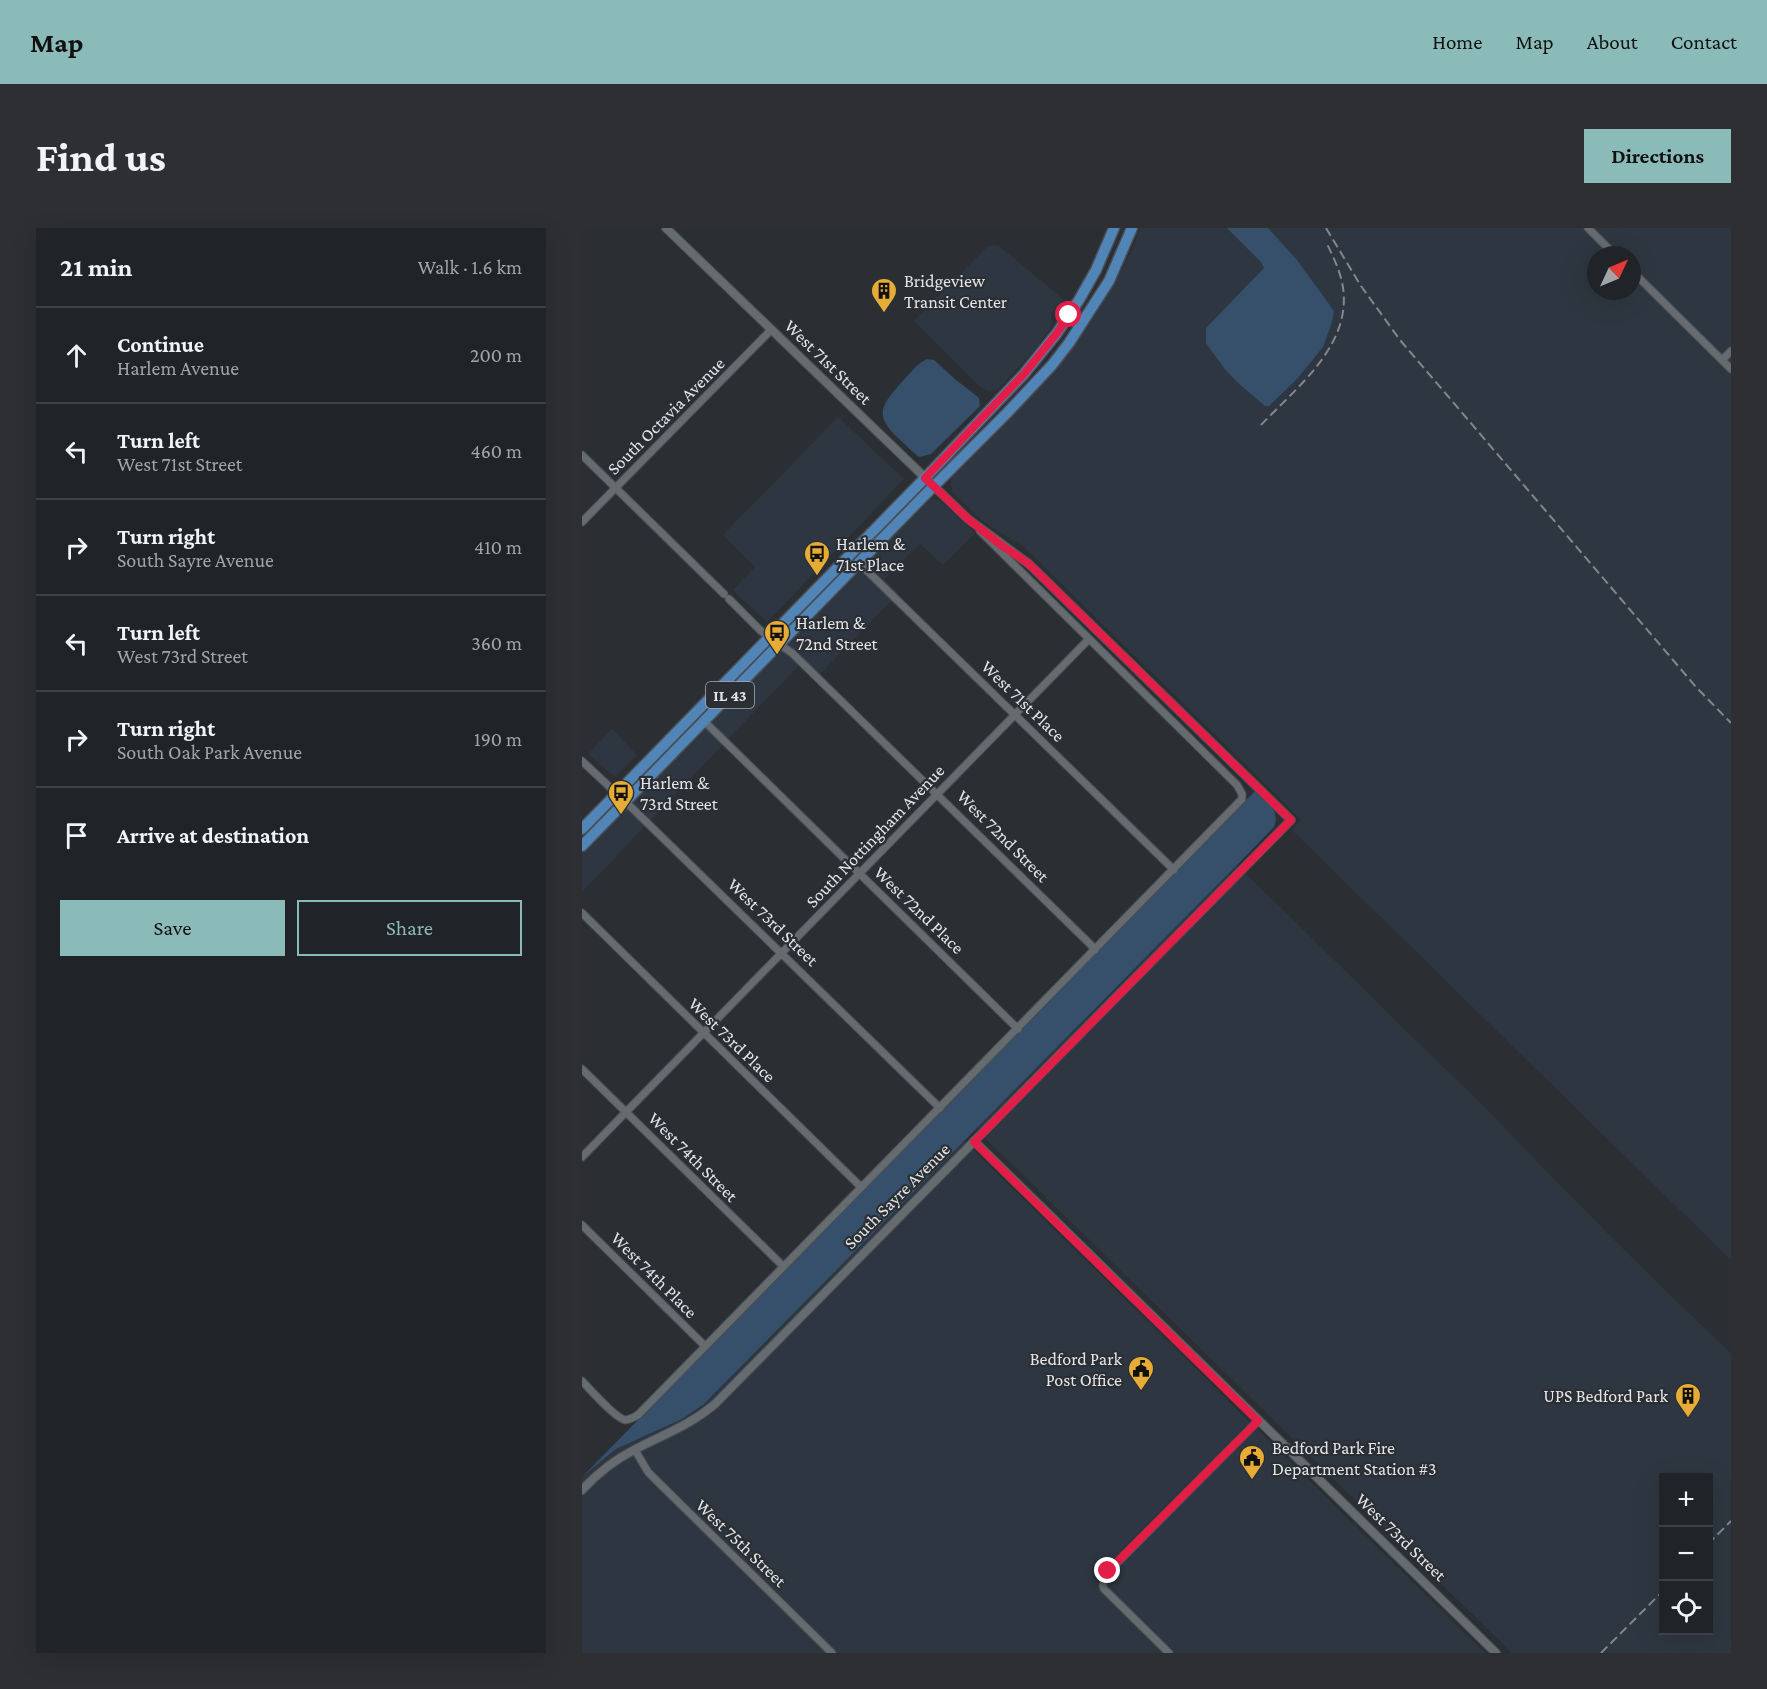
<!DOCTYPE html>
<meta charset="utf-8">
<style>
:root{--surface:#202327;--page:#2d2f33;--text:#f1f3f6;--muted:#a2a4a7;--line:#3d4044;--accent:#8bbbb9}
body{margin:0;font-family:"Crimson Pro",serif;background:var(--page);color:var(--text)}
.controls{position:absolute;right:18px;bottom:18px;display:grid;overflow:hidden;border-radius:0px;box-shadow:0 6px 24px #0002}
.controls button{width:54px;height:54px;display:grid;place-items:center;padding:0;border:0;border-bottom:2px solid var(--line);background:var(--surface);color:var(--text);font:30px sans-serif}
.compass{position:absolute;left:1005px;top:18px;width:54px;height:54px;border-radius:50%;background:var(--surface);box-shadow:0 6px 24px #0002;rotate:46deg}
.stop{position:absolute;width:18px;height:18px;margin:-14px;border:4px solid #e11d48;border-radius:50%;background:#fff}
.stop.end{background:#e11d48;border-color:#fff;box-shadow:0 2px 6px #0008}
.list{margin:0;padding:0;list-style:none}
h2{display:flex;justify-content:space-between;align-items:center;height:78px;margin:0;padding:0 24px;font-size:26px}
h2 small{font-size:20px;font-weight:400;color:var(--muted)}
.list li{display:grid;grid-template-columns:39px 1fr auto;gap:18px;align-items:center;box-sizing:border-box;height:96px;padding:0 24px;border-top:2px solid var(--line)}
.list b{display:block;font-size:22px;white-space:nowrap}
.list p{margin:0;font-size:20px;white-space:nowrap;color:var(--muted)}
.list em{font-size:20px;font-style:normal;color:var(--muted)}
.actions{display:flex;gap:12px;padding:18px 24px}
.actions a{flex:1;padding:14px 0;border:2px solid var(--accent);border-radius:0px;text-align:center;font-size:21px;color:var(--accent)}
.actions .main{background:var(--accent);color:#111}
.icon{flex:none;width:33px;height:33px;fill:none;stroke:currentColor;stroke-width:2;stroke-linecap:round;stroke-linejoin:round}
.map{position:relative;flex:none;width:1149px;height:1425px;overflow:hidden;border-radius:0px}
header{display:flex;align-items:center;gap:36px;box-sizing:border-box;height:84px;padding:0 30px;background:var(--accent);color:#111}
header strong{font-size:28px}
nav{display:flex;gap:33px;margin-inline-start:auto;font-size:21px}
.intro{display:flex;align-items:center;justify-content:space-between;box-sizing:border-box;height:144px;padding:0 36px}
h1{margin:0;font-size:42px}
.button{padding:15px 27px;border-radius:0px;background:var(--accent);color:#111;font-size:21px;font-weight:700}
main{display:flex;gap:36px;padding:0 36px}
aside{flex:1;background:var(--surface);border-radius:0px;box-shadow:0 6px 24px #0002}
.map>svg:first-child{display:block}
.built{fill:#2e3741;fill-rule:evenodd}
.green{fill:#36506b}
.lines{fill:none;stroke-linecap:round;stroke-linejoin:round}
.minor-casing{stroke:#494d51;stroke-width:9}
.tertiary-casing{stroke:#494d51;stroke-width:10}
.primary-casing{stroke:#494d51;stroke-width:13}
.minor{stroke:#666b70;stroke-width:7}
.tertiary{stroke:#666b70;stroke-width:8}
.primary{stroke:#5184b7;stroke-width:10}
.rail{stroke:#83868a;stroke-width:2;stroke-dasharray:9 4.5;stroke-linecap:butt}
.route{stroke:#e11d48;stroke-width:8}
.labels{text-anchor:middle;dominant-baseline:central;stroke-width:4.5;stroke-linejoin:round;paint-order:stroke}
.shield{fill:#2b2f34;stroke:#abaeb2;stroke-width:1.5}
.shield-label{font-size:16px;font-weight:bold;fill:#e2e5e8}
.poi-label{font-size:18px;fill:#e2e5e8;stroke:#2b2f34;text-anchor:start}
.street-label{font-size:18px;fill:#e2e5e8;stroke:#2b2f34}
</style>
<header>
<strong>Map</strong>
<nav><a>Home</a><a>Map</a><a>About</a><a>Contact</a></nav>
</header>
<div class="intro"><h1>Find us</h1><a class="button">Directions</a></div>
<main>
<aside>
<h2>21 min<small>Walk · 1.6 km</small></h2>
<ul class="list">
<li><svg class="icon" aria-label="ahead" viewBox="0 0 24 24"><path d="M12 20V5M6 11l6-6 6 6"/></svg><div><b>Continue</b><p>Harlem Avenue</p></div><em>200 m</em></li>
<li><svg class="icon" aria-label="left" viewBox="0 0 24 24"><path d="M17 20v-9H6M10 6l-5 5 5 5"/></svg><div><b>Turn left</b><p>West 71st Street</p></div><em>460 m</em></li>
<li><svg class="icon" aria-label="right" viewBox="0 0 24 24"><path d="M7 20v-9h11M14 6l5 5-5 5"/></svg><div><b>Turn right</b><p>South Sayre Avenue</p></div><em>410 m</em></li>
<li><svg class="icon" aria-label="left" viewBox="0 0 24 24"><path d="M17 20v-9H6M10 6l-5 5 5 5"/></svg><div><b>Turn left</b><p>West 73rd Street</p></div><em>360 m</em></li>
<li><svg class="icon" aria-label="right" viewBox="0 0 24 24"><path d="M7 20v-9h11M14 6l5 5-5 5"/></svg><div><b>Turn right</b><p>South Oak Park Avenue</p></div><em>190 m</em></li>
<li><svg class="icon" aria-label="arrive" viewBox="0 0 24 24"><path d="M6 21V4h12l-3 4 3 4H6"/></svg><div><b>Arrive at destination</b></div></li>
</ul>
<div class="actions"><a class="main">Save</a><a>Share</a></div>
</aside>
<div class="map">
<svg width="1149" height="1425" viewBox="0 0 1149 1425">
<rect width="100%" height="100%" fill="#2b2f34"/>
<path class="built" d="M558,0H1149V1032L710,602L719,592L656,529L442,319L403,295L371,265L369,259V251L373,244L489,120L521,73L550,23ZM1014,27H1050V63H1014Z
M410,17L417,18L481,71L469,86L470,98L453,121L418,159L413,162L407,163L398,159L332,93L404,20Z
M256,189L322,251L185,394L151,362L173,339L141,307Z
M347,272H357L393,305L361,337L338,316L302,351L317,365L233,451L217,437L0,664V626Z
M30,501L55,527L33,549L6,526Z
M655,637L901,878L1031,1011L1149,1126V1425H930L394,901ZM1082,1250H1126V1402H1082Z
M382,913L903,1425H0V1249L34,1221L100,1191L122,1176Z"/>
<path class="green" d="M645,0H686L715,32L752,83L750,94L741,119L715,151L687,178H683L655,154L642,140L624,115V100L682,40L679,34Z
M345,131L352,132L374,152L391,165L397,170L398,178L349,226L337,229C329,223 323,216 316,210C292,187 299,178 318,156C326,148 335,135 345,131Z
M673,563C684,574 699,582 692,599L655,637L122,1176L100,1191L34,1221L1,1248Z"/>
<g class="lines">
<defs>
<path id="minor" d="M1006,0L1033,27
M1050,43L1149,141
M1140,132L1149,123
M0,227L142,366
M0,294L189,102
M276,334L592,642
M147,371L179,403L210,425L508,716L513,722
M121,492L436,801
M0,533L50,580L358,880
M0,685L279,959
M0,841L201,1038
M0,929L507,411
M0,997L123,1118
M0,1153C8,1161 33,1190 43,1192C48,1192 52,1189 56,1187L660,571V566L655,557L398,303
M53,1222L66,1244L77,1255L250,1425
M587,1425L522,1361L521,1358L522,1348L676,1193"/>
<path id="tertiary" d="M392,913L914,1425
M0,1262C15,1246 32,1232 52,1222C82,1206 107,1198 133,1176L709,592L447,336L386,291L84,0"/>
<path id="primary" d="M0,601L343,250L442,146L475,105L497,72L514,42L532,0
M0,618L339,271L425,185L470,137L487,115L527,53L550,0"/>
</defs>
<use href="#minor" class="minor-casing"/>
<use href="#tertiary" class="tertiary-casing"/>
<use href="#primary" class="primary-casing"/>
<use href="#minor" class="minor"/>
<use href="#tertiary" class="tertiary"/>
<use href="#primary" class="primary"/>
<path class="rail" d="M744,0L779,58L818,112L1114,459L1149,495
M679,197C716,158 773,115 760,54C757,41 751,28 745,16
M1126,1316L1149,1293
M1019,1425L1082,1362"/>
</g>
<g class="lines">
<path class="route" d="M487,87L475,105L442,146L343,250L386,291L419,317L447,336L709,592L392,914L676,1193L526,1343"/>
</g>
<defs>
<symbol id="building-pin" viewBox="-11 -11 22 30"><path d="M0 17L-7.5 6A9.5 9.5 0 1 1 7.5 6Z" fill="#e7ac36" stroke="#2b2f34"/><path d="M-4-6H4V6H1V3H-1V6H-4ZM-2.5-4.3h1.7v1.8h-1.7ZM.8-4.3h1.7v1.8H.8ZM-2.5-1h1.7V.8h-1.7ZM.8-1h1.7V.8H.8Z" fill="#111"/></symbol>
<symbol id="bus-pin" viewBox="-11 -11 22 30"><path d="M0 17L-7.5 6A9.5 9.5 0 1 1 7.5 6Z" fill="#e7ac36" stroke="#2b2f34"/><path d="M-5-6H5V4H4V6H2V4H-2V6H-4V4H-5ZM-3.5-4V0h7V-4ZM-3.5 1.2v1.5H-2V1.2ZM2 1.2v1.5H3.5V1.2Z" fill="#111"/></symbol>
<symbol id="civic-pin" viewBox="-11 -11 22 30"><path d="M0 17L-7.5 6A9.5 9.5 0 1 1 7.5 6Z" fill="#e7ac36" stroke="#2b2f34"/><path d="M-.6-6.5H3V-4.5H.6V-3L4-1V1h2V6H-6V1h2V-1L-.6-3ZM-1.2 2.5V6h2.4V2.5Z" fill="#111"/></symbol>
</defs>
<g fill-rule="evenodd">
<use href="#building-pin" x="287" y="48" width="30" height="40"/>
<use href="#bus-pin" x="220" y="311" width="30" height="40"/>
<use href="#bus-pin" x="180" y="390" width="30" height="40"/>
<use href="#bus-pin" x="24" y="550" width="30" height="40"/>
<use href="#civic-pin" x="544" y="1126" width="30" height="40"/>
<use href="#building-pin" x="1091" y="1153" width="30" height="40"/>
<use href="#civic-pin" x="655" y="1215" width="30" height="40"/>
</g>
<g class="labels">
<rect class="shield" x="124" y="454" width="48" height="26" rx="4.5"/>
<g class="shield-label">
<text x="148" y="467">IL 43</text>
</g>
<g class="poi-label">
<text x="322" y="53">Bridgeview<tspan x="322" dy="21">Transit Center</tspan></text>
<text x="254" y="316">Harlem &amp;<tspan x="254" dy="21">71st Place</tspan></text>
<text x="214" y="395">Harlem &amp;<tspan x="214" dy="21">72nd Street</tspan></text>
<text x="58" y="555">Harlem &amp;<tspan x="58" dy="21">73rd Street</tspan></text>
<text x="540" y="1131" text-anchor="end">Bedford Park<tspan x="540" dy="21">Post Office</tspan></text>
<text x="1086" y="1168" text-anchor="end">UPS Bedford Park</text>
<text x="690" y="1220">Bedford Park Fire<tspan x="690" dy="21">Department Station #3</tspan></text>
</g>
<g class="street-label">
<text transform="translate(246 134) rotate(44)">West 71st Street</text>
<text transform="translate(84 188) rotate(-45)">South Octavia Avenue</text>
<text transform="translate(441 473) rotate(44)">West 71st Place</text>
<text transform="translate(293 608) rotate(-46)">South Nottingham Avenue</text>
<text transform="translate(421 608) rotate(45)">West 72nd Street</text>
<text transform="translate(337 682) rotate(44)">West 72nd Place</text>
<text transform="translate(191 694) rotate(44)">West 73rd Street</text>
<text transform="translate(150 812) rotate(44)">West 73rd Place</text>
<text transform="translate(111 929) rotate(45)">West 74th Street</text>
<text transform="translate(315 968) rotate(-45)">South Sayre Avenue</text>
<text transform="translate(72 1047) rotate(45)">West 74th Place</text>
<text transform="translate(819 1309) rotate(44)">West 73rd Street</text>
<text transform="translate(159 1315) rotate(44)">West 75th Street</text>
</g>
</g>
</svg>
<div class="controls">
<button>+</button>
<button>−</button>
<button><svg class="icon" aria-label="locate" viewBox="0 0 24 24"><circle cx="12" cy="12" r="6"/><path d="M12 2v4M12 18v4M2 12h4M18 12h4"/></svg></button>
</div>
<svg class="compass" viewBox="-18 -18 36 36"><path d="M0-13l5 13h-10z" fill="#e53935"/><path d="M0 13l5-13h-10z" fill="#a2a4a7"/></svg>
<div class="stop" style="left:487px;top:87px"></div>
<div class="stop end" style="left:526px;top:1343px"></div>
</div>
</main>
